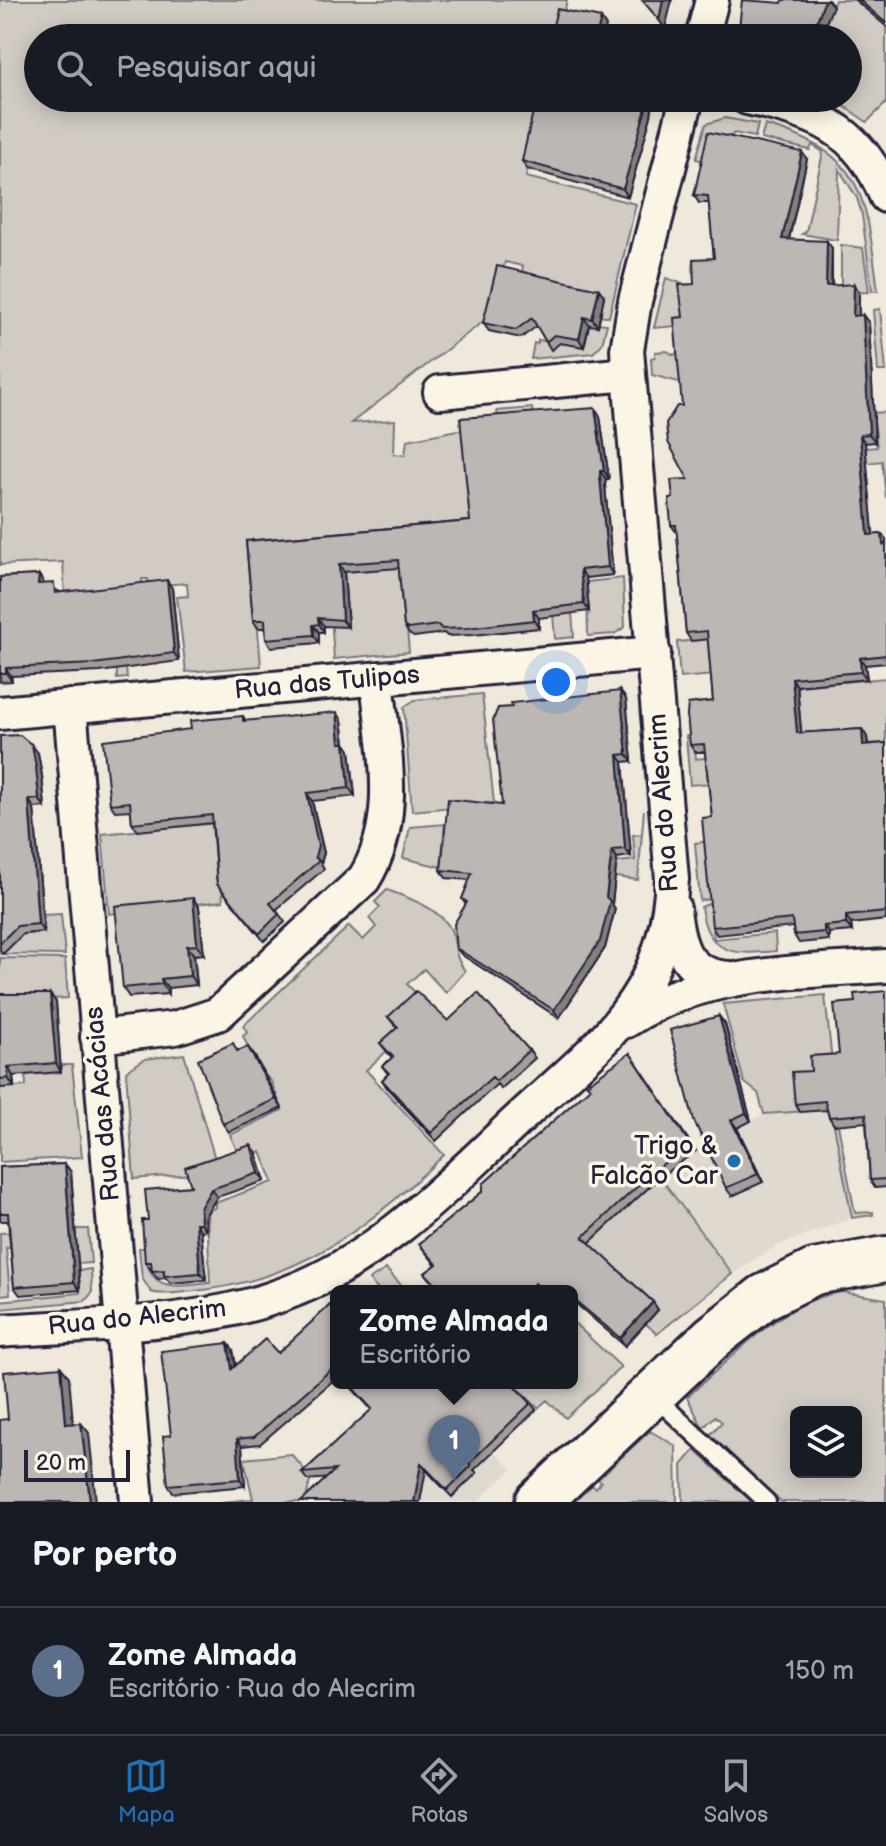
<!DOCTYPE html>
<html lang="pt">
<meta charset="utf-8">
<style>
:root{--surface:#171b24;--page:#20242c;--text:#f1f3f6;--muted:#9ea1a6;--line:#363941;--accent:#1f6fb2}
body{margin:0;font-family:"Balsamiq Sans",sans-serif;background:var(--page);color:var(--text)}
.controls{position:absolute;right:24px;bottom:24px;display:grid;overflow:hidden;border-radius:12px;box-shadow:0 4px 20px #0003}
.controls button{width:72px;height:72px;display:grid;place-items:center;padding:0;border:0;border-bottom:2px solid var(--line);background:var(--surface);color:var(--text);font:40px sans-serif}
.scale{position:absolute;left:24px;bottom:20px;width:106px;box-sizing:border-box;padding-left:8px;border:4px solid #22223b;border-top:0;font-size:22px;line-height:28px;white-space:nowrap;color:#22223b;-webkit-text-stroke:6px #fcf5e5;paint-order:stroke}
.you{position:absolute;left:556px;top:682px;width:28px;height:28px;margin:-20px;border:6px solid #fff;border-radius:50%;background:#1a73e8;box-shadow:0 0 0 12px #1a73e833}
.badge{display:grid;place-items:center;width:52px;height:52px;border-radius:50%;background:var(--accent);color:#fff;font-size:26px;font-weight:700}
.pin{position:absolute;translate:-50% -66px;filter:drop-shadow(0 2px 4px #0008)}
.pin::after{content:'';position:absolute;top:42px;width:28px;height:24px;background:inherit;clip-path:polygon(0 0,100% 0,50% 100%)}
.popup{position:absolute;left:330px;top:1285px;width:248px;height:104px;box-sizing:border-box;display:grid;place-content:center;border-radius:12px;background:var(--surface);filter:drop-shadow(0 2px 6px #0005);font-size:26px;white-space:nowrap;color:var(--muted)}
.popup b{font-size:30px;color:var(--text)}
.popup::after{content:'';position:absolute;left:50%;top:100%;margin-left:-16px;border:16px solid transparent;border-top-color:var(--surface)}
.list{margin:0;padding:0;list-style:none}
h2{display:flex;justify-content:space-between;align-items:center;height:104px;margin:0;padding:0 32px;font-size:34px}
h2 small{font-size:26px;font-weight:400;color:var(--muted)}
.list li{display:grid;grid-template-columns:52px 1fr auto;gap:24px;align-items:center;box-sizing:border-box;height:128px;padding:0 32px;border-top:2px solid var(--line)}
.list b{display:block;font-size:30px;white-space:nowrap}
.list p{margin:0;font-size:26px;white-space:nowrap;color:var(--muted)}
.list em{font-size:26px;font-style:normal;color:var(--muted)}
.icon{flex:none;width:44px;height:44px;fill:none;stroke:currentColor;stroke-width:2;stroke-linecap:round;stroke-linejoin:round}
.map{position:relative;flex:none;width:886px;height:1502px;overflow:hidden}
.search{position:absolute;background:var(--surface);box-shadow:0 4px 20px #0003;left:24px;right:24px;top:24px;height:88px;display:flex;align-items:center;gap:20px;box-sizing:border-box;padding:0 28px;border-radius:44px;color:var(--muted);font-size:30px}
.sheet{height:232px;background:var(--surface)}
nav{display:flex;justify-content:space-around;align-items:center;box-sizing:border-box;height:112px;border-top:2px solid var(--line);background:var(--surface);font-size:22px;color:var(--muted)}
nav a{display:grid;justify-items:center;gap:4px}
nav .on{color:var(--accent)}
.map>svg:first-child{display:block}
.built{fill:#e0d9cf}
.green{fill:#d1cbc3;stroke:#7a767f;stroke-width:2;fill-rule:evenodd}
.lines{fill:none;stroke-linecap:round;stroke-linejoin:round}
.lane-casing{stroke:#22223b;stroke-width:22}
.street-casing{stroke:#22223b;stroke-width:38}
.primary-casing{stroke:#22223b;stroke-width:50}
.lane{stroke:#fcf5e5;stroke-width:16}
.street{stroke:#fcf5e5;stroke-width:32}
.primary{stroke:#fcf5e5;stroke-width:44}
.wall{fill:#a29d9a;stroke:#22223b;stroke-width:2}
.shaded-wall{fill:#84807d;stroke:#22223b;stroke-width:2}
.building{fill:#bcb7b3;stroke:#22223b;stroke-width:2}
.poi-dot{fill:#1f6fb2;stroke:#fcf5e5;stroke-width:3}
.labels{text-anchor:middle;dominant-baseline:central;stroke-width:7;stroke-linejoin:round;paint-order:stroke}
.street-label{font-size:26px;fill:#22223b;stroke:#fcf5e5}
.poi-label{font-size:26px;fill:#22223b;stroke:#fcf5e5;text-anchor:end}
</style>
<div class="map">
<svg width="886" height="1502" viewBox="0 0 886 1502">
<rect width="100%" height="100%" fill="#efe8db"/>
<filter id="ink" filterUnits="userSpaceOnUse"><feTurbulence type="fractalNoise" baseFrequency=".0125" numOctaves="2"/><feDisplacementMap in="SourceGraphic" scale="16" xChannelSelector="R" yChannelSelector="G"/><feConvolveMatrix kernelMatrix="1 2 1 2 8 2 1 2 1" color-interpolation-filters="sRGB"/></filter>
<g filter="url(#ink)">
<path class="built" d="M831,1109L852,1218L776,1246L732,1274L660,1177L703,1146L764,1114Z
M432,1392L512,1469L477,1502H335Z"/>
<path class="green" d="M0,0H567L558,38H38V98H544L526,177L636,204L609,317L600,315L604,294L521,275L523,266L505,262L493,314L351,423L395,420L394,454L405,455L407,440L499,422L497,411L532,408L545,523L400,549L409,652L334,659L328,573L251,548L261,666L186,672L177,597L188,596L187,583L149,586L148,579H142V587L119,593L127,678L117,679L115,593L98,588L65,597L63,562L0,565Z
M835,0H886V103L867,122L832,98H848V38H820Z
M725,118L758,124L755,137L734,133L704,161L696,159L706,124Z
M765,125C866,153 866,198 878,291H872L862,215L857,198L839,169L837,240L802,234L806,232L823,152L812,145L810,150L761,139Z
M841,245L863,248L869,292L841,293Z
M666,278L695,288L688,325L654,328Z
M880,309L886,371H878L873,310Z
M598,323L607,324L602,344L593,353L531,359L534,343L538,344V340L565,344L567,340L581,346L589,325Z
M667,351L674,355L679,351L682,383L652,375L651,358L655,357V352Z
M886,412V498L882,461L858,464L845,450L877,447L873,413Z
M550,577L572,613L574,637L555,639Z
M623,578L625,627L614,634L588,636L587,582Z
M748,636L750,672L680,678L677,642Z
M886,678V751L804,759L797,686Z
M482,694L494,803L412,811L404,707L415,700Z
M694,735L696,759L721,756L712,783L690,785L686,736Z
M644,810L638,880L559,869L635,860L633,835L642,834Z
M217,823L223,901L109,914L102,834Z
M445,824L441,867L403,858L410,827Z
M729,839L707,886L711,899L700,901L695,843Z
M387,890C407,897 441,909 451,930C458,945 451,951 465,971L446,993L424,969L407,984L432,1010L366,1070L444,1155C368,1227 303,1280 194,1291C181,1292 164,1296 151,1292L142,1278L139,1248H145C147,1293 174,1287 210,1283L207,1210L215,1208V1203L273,1182L261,1152L241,1159L230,1135L282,1110L271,1081C260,1071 251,1055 243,1036L248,1032L243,1026L349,926L363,940L376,927L369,918L380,907L375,902Z
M711,903L714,939L775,933L776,951C736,955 707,956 701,907Z
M61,914L65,955L0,954V948L17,935L44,932L43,915Z
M0,958L65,959L68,998L0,1002Z
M825,995L837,1109L764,1114L758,1093L744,1082L723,1004Z
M184,1054L217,1166L191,1174L134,1179L126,1071L145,1059Z
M61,1065H72L82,1157L0,1162V1088L26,1086L25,1068L61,1072Z
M834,1125H838L855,1213L873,1212V1215L852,1218Z
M660,1177L732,1274L657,1334L646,1324L658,1310L566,1265Z
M56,1229H88L91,1263L77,1264L75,1242L6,1248L10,1294L0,1295V1233Z
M91,1269L92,1293L85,1301L0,1309V1301L79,1293L78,1271Z
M386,1269L407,1291H379L369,1280Z
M842,1292L886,1299V1502H781L708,1437L722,1422L715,1416L703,1428L687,1397C731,1359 782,1300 842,1292ZM796,1412H856V1472H796Z
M572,1321L621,1367L566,1418L547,1400L538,1408L513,1383H572Z
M650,1431L676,1446L677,1502H574L592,1485L596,1488L601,1482L598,1479Z
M695,1450L752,1502H683L682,1465Z
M291,1454L311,1477L307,1494L325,1493L335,1502H221L253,1499L244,1459Z"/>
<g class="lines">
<defs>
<path id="lane" d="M653,1395L767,1502"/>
<path id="street" d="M702,38L712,0
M747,98C815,113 859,127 886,196
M440,392L628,374
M70,706L137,1502
M0,713L654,653
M674,909C678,948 686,976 730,978
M626,1021C704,970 796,973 886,966
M97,1037L175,1028L218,1014L364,879C402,818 383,747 377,679
M0,1331C94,1324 198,1327 287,1293C381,1258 450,1183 522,1116C564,1077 613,1039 642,989C662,954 670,918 672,879L627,350L635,301L687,98"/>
<path id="primary" d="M538,1502L713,1337L764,1297L814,1272L886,1259"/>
</defs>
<use href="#lane" class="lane-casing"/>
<use href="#street" class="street-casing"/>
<use href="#primary" class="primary-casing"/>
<use href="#lane" class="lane"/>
<use href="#street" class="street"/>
<use href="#primary" class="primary"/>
</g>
<path class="wall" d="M855,0H886V26Z
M651,116L628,197L527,169L522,161Z
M807,159L789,240L832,248V286L859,292V316L869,323L875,442L865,443L873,535L882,534L886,539V663L865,665L867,679L797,686L801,733L862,729L867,737L868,744L886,743V920L851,924L852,931L829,933V940L799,943L794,935L793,927L717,935L712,927V817L705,752H695L690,745L713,701L708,639L691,641L686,633L677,533L671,525L673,498L688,479L682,406L683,317L694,284L714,258L709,203H699L694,195Z
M604,296L598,326L589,325L584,347L560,343L551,350L537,326L521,338L489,331L483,323Z
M595,408L600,416L609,479H606L605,485L613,575L586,578L589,611L539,618V628L473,635L447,636L444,633L414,637L409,634L404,626L399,568L344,572L348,627L324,626V632H319V643L271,647L266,639L265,628H258L253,620L246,541L470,521Z
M39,575L44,584L60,592L172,588L179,661L100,672L11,676L12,681L0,682V577Z
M620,691L626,699L632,761L623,762L631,856L617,858L612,904L615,909L605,948L559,1018L462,955L456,948L466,905L462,899L470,880L446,878L441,870L502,805Z
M243,716L246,721L342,720L345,743L350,750L355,796L312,801L324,853L321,863L324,869L276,910L285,922L264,941L217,884L212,823L138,831L132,823L131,810L115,811L110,804L191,729Z
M0,736L38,753L42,776L45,807L34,808L44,932L23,934L3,954L0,950Z
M199,907L204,954L194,955L197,985L168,988V994L129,997L123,988Z
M886,991V1187L875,1188L870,1180L866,1122L834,1125L829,1117L827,1110L800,1112L795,1104L811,1071L839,1054L855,1002Z
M0,994H50L56,1002L61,1072L13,1076L14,1087L0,1088Z
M719,1016L725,1024L751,1121L737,1128L763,1182L732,1196L726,1188Z
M388,1017L448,1021L529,1050L535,1058L501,1089L497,1084L436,1141L387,1088L382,1080L388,1074L382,1066L392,1058L380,1043L397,1028Z
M238,1050L254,1055L282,1108L229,1132L223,1124Z
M630,1053L696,1151L660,1177L589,1243L653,1302L658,1310L625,1346L574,1302L572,1304V1291H440L425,1273L436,1265L419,1244L483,1191Z
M256,1152L265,1181L217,1197L205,1216L206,1230L201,1231L206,1280L170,1283L166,1278L158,1279L145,1262L148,1220L191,1186Z
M65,1164L71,1172L80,1290L20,1295L14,1287L8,1221H0V1167Z
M336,1311V1378L260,1444L242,1446L245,1486L173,1493L168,1485L171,1435L228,1343L233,1350L236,1365L278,1353Z
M347,1383H511L531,1403L536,1410L474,1470L477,1473L452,1497L426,1470L307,1480L302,1473L372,1410Z"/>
<path class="shaded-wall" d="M663,0H672L665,29L659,20Z
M825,0H828L833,6L820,38H810Z
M601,18L606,26L604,38H596Z
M647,98H654L651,116L628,197L623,189Z
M802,152L807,159L787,247L782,239Z
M827,241L832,248L831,294L826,286Z
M854,284L859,292V324L853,316Z
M599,289L604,296L598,326L592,319Z
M863,315L869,323L875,442L869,434Z
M584,317L589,325L584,347L579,339Z
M595,408L600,416L609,479L604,471Z
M860,435L865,443L874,543L868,535Z
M600,471L606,479L605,485L613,575L608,567L600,477Z
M339,564L344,572L348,627L342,620Z
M580,570L586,578L589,611L584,604Z
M39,575L44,583V592L38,584Z
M167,580L172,588L179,661L174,653Z
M533,610L539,618V628L534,620Z
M318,618L324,626V632L319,624Z
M313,625L319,632V643L314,635Z
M860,658L865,665L867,679L861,672Z
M6,668L11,676L12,681L6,673Z
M792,678L797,686L802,741L797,733Z
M620,691L626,699L632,761L627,754Z
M337,712L342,720L346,751L340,743Z
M862,729L867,737L868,752L863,745Z
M345,743L350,750L355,796L349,788Z
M32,745L38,753L42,776L45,807L39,799Z
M618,755L623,762L631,856L625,849Z
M307,793L312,801L324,853L321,863L315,857Z
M29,800L34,808L44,932L38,924Z
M612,850L617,858L612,904L615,909L605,948L559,1018L554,1010L606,897Z
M193,898L199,907L204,954L197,945Z
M846,916L851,924L852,931L846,924Z
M824,926L829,933V940L824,932Z
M187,946L194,955L197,985L190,976Z
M161,979L168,988V994L162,984Z
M50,994L56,1002L61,1072L56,1063Z
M719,1016L725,1024L751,1121L746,1113Z
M248,1047L254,1055L282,1108L276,1099Z
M8,1067L13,1076L14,1087L8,1078Z
M731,1120L737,1128L763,1182L758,1174Z
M251,1145L256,1152L265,1181L259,1173Z
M65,1164L71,1172L80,1290L74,1282Z
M211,1189L217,1197L205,1216L206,1230L201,1223L200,1208Z
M196,1223L201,1231L206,1280L200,1273Z
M653,1302L658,1310L625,1346L620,1338Z
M228,1343L233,1350L237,1376L232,1369Z
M61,1367L69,1377L74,1434L66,1424Z
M81,1423L89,1433L96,1502H90Z
M237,1439L242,1446L245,1486L240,1479Z
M421,1463L426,1470L420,1502H414Z"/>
<path class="building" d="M642,0H663L659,20Z
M742,0L782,3L783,0H825L810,38H738Z
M859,0H886V23Z
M557,9L601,18L596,38H550Z
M536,98H647L646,108L623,189L522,161Z
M708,132L802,152L782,239L827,241L826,286L854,284L853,316L863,315L869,434L860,435L868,535L882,534L883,545L886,544V655L860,658L861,672L792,678L797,733L862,729L863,745L886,743V912L846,916V924L824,926V932L794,935L792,919L712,927L702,818L712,817L704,744L690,745L687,715L688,704L713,701L707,631L686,633L676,525H671L669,499L673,498L671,480L688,479L668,442L666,423L677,406H682L674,318L683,317L679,285L694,284L693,259L714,258L708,196L694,195Z
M497,266L599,289L592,319L584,317L579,339L554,335L546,342L532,318L516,330L483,323Z
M595,408L604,471H600V477L608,567L580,570L584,604L533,610L534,620L467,628L442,629L438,625L408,629L404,626L398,560L339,564L342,620L318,618L319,624L313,625L314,635L266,639L265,620H253L246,541L470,521L460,418Z
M39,575L38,584L54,583L55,593L167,580L174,653L94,664L6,668V673H0V577Z
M620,691L627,754L618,755L625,849L612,850L606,897L610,901L600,941L554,1010L456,948L454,924L467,902L462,899L472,873L441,870L448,799L502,805L493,720L498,708L512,707L511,703Z
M337,712L340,743H345L349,788L307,793L318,845L315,857L319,861L270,903L279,914L259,934L217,884L212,815L132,823L130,802L110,804L103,740L191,729L190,721L243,716V721Z
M20,735L32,745L36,767L39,799L29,800L38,924L17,926L0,943V736Z
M193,898L197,945L187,946L190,976L161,979L162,984L123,988L115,906Z
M416,991L448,1021L478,993L529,1050L496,1081L492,1077L431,1133L382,1080L389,1073L382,1066L393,1057L380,1043L398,1027L388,1017Z
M886,991V1179L870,1180L866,1114L829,1117L825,1101L795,1104L792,1072L811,1071L810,1056L839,1054L834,1004L855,1002L854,994Z
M0,994H50L56,1063L8,1067V1078L0,1079Z
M719,1016L746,1113L731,1120L758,1174L726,1188L694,1121L670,1030Z
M233,1043L237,1051L248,1047L276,1099L223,1124L198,1059Z
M630,1053L690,1144L655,1170L583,1237L653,1302L620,1338L572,1298V1291H543L535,1283L526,1291H442L425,1273L437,1264L419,1244L483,1191V1184L590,1088L587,1084Z
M251,1145L259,1173L211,1189L200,1208L201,1223H196L200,1273L164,1276V1270L152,1271L151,1262H145L142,1220H148L145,1190L191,1186L185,1167Z
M65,1164L74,1282L14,1287L8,1213H0V1167Z
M330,1305L336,1311V1370L334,1367L254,1437L237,1439L240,1479L168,1485L163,1436L171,1435L161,1351L228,1343L232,1369L265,1339L278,1353Z
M61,1367L66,1424L81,1423L90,1502H0V1420L8,1419L4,1372Z
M348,1383H511L531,1403L469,1463L471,1466L447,1490L421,1463L414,1502H301L335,1470L302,1473L372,1409Z"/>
</g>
<circle class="poi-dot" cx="734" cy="1161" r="8"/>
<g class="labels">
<g class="street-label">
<text transform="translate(327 683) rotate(-5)">Rua das Tulipas</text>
<text transform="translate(664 803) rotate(-94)">Rua do Alecrim</text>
<text transform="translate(103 1104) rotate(-95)">Rua das Acácias</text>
<text transform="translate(137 1318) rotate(-6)">Rua do Alecrim</text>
</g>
<g class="poi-label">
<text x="718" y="1146">Trigo &amp;<tspan x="718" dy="30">Falcão Car</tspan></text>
</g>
</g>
</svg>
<div class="controls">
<button><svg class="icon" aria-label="layers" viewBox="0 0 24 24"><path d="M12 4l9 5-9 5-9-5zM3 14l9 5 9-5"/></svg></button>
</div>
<div class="scale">20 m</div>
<div class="you"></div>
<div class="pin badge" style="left:454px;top:1481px;background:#5c6f8a">1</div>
<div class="popup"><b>Zome Almada</b>Escritório</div>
<div class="search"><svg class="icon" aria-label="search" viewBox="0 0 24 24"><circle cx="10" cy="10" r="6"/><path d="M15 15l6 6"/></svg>Pesquisar aqui</div>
</div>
<section class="sheet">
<h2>Por perto<small></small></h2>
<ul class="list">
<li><span class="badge" style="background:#5c6f8a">1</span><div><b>Zome Almada</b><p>Escritório · Rua do Alecrim</p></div><em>150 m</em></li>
</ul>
</section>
<nav>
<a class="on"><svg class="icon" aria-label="map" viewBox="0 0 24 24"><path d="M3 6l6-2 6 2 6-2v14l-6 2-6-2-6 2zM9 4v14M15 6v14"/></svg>Mapa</a>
<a><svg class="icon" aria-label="directions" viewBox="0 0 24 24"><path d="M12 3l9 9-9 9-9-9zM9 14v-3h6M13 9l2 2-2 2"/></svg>Rotas</a>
<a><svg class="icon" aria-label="saved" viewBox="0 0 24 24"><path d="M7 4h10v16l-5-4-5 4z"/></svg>Salvos</a>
</nav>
